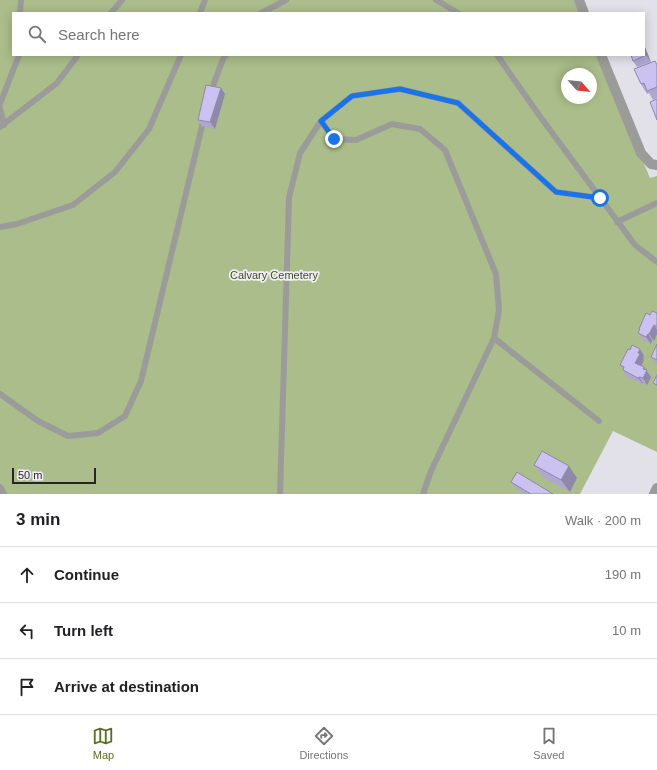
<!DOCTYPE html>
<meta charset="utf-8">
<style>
:root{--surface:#fff;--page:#f6f6f6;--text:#202124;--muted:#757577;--line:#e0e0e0;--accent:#586f20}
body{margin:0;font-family:Arial,sans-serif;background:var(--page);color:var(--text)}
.compass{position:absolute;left:561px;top:68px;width:36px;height:36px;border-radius:50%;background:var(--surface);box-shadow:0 2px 10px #0003;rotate:117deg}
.scale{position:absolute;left:12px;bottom:10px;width:84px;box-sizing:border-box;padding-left:4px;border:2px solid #262528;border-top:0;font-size:11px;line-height:14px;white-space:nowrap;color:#262528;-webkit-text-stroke:3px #f0eef7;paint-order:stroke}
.stop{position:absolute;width:12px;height:12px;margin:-9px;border:3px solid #1a73e8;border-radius:50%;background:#fff}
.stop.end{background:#1a73e8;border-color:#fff;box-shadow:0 1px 4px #0008}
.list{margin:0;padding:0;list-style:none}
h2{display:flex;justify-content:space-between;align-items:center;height:52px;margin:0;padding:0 16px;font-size:17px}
h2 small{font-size:13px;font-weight:400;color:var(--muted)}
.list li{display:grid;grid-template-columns:26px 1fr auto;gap:12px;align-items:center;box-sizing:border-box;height:56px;padding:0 16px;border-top:1px solid var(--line)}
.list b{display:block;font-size:15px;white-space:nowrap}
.list em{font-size:13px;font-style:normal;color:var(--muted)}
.icon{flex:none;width:22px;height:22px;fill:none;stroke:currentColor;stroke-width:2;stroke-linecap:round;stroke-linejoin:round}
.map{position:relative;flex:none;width:657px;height:494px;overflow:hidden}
.search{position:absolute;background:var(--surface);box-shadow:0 2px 10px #0003;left:12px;right:12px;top:12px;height:44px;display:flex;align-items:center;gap:10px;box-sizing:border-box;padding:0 14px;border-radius:0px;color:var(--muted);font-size:15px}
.sheet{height:220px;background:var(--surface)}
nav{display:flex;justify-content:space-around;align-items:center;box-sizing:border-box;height:56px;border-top:1px solid var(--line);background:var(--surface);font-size:11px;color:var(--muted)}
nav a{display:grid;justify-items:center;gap:2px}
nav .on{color:var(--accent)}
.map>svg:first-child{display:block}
.green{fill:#abbd8a;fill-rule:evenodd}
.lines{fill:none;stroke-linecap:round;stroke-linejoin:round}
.service{stroke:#9b9c99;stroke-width:6}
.minor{stroke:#9b9c99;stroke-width:10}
.wall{fill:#afa7d0}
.shaded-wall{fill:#8e88a9}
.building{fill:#cbc2f2;stroke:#8e88a9}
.route{stroke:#1a73e8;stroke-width:5}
.labels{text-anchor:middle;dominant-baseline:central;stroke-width:3.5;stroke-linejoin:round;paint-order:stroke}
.park-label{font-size:11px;fill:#405117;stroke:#f0eef7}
</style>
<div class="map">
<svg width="657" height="494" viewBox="0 0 657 494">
<rect width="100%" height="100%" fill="#e2e1e9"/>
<path class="green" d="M0,0H574L580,13H13V55H598L650,178L657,176V452L613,431L580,494H0ZM567,74H591V98H567Z"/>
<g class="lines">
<path class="service" d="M436,0L458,13
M20,13L21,0
M111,13L122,0
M200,13L205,0
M261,13L286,0
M497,55L539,115L635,245L657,262
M210,94L223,59L226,55
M0,104L19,55
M0,108L4,125
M321,121L334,139L356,140L392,124L420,129L445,150L496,274L499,310L494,338L431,471L423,494
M0,127L57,83L78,55
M617,222L657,203
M0,227L17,224L73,205L115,172L149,129L181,55
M494,338L599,421
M0,394L38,421L68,436L98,433L125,416L141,381L204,118
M0,487L4,494
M280,494L289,198L300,153L321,121L352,96L400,89L458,103L556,192L600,198"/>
<path class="minor" d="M579,0L584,13
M601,55L641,153L651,164L657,165
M654,494L657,488"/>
</g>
<path class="wall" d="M644,46L651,62L637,67L633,61L644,55Z
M655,61L657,64V98L653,100L649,93L647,94L641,84Z
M221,88L225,94L215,129L202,126L198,120Z
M657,313V334L654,341L652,340L651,344L643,340L638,333L640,330L639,329L650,315Z
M657,344V364L655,363L651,357Z
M630,350L644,356L643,359L644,360L641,366L647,370L651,377L647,385L643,383V384L627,377L623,370V369L620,365Z
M534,465L577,478L570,492L543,477Z
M511,482L553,494H525L516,488Z"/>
<path class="shaded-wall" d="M644,46L645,47L651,62L646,55L644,50Z
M221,88L225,94L215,129L210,122Z
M654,325L657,330V334L654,341L649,334Z
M648,334L652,340L651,344L646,337Z
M640,349L644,356L643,359L644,360L640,369L635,363L638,353Z
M644,367L651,377L647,385L643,378Z
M639,377L643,383V384L638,378Z
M569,466L577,478L570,492L561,480Z"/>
<path class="building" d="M644,50L646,55L633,61L631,55H644Z
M655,61L657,65V87L647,91L644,83L641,84L634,69Z
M206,85L221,88L210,122L198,120Z
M657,99V120L650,102Z
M652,311L657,313V327L654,325L649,334H648L646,337L638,333L640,329H639L646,313L650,315Z
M657,344V360L651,357Z
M632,345L640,349L638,353L640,354L635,363L644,367L643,369L647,370L643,378L639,377L638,378L623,370L624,367L620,365L628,349L630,350Z
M657,375V385L653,383Z
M542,451L569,466L561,480L534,465Z
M517,472L553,494H531L511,482Z"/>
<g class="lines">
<path class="route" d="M334,139L321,121L352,96L400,89L458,103L556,192L600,198"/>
</g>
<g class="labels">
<g class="park-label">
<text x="274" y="275">Calvary Cemetery</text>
</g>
</g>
</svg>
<svg class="compass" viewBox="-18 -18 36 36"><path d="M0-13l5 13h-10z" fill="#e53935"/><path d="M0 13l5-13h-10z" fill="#757577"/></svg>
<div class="scale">50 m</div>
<div class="stop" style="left:600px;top:198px"></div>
<div class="stop end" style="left:334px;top:139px"></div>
<div class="search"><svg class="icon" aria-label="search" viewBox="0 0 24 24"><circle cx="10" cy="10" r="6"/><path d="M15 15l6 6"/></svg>Search here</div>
</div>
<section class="sheet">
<h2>3 min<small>Walk · 200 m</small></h2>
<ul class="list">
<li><svg class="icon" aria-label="ahead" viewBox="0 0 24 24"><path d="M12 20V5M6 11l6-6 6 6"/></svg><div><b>Continue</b></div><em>190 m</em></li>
<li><svg class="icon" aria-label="left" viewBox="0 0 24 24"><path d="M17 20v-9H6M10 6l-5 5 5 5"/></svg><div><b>Turn left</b></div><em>10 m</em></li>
<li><svg class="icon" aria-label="arrive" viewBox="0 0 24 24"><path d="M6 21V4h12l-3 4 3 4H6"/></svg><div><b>Arrive at destination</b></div></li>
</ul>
</section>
<nav>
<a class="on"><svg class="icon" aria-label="map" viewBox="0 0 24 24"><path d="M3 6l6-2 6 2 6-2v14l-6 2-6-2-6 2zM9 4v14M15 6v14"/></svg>Map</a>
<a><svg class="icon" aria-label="directions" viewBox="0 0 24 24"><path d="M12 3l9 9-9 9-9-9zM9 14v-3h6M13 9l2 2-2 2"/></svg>Directions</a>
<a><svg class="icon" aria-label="saved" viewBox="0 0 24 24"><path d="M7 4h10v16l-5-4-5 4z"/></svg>Saved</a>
</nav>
